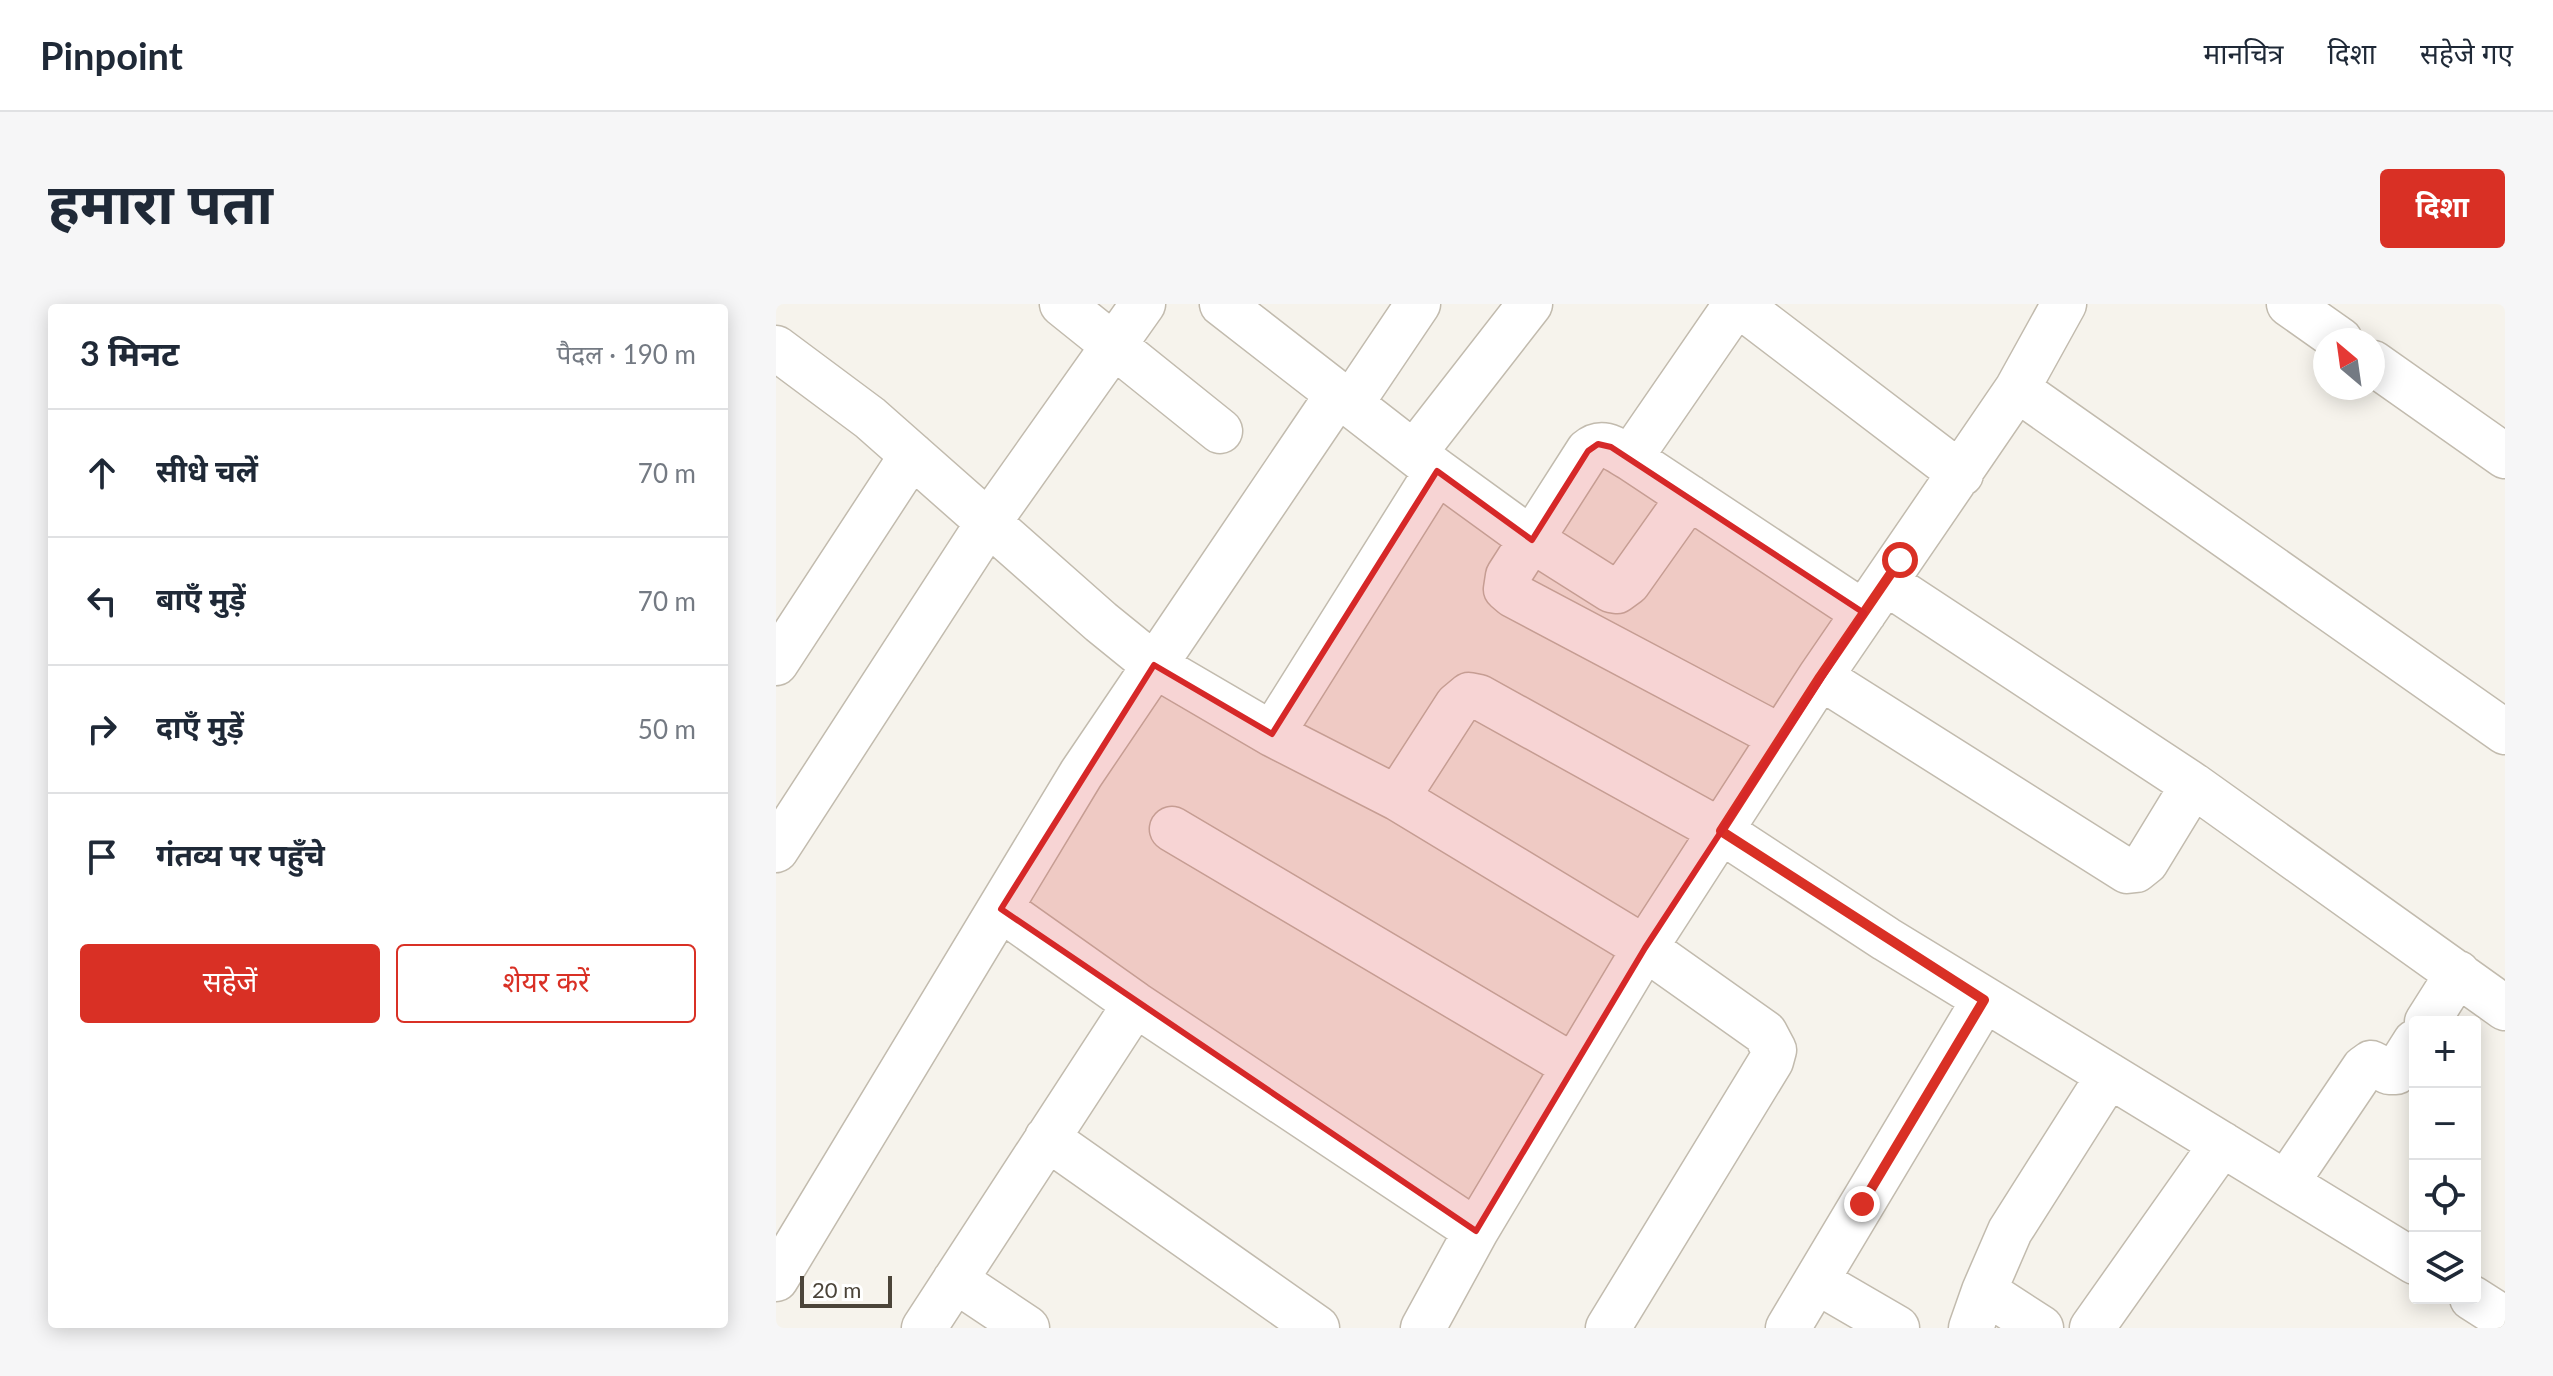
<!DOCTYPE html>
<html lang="hi">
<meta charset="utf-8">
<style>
:root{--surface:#fff;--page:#f6f6f7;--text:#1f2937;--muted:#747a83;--line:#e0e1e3;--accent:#d93025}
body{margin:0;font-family:Lato,"Noto Sans Devanagari",sans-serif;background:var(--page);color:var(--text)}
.controls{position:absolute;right:24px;bottom:24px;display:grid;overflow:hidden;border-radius:8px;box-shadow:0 4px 20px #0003}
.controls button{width:72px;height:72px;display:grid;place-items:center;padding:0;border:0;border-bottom:2px solid var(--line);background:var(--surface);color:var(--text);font:40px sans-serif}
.compass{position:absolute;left:1537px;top:24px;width:72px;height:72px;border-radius:50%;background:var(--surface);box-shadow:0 4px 20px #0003;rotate:331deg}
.scale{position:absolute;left:24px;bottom:20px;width:92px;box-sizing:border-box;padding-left:8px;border:4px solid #4b4439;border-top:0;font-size:22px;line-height:28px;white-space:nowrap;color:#4b4439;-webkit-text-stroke:6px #fff;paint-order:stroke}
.stop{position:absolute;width:24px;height:24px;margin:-18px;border:6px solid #d93025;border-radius:50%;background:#fff}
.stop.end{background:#d93025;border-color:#fff;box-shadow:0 2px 8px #0008}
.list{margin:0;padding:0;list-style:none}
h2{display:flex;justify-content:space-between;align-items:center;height:104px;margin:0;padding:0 32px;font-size:34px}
h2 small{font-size:26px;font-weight:400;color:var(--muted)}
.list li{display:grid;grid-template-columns:52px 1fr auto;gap:24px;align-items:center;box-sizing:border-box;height:128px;padding:0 32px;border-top:2px solid var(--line)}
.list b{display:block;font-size:30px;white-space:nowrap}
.list em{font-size:26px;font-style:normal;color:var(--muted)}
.actions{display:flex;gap:16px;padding:24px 32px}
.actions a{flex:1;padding:18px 0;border:2px solid var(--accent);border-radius:8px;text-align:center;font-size:28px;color:var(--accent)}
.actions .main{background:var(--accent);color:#fff}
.icon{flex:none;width:44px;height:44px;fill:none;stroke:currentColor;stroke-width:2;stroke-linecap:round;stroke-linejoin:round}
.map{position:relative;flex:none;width:1729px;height:1024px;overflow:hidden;border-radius:8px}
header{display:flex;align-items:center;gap:48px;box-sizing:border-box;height:112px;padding:0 40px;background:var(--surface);border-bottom:2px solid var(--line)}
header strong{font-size:38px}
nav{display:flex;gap:44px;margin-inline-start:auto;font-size:28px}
.intro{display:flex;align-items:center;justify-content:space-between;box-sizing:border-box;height:192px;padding:0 48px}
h1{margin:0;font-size:56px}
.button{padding:20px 36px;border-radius:8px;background:var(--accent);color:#fff;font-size:28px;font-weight:700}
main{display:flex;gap:48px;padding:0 48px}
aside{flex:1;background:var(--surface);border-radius:8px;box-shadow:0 4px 20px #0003}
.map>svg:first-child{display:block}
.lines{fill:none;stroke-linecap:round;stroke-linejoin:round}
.minor-casing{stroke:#c2bbae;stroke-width:47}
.minor{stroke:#fff;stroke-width:44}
.route{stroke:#d93025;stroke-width:10}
.marked{fill:#d62828;fill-opacity:0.2;stroke:#d62828;stroke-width:6;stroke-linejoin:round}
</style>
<header>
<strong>Pinpoint</strong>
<nav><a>मानचित्र</a><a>दिशा</a><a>सहेजे गए</a></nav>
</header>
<div class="intro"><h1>हमारा पता</h1><a class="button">दिशा</a></div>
<main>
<aside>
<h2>3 मिनट<small>पैदल · 190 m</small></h2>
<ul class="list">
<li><svg class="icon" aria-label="ahead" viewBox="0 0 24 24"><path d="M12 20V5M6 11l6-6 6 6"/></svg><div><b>सीधे चलें</b></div><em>70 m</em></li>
<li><svg class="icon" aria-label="left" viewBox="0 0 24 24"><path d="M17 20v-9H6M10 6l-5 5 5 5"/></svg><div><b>बाएँ मुड़ें</b></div><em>70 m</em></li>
<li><svg class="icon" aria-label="right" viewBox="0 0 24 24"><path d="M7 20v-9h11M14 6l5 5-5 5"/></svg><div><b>दाएँ मुड़ें</b></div><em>50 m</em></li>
<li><svg class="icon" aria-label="arrive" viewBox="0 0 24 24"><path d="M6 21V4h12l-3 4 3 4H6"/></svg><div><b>गंतव्य पर पहुँचे</b></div></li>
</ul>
<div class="actions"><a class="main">सहेजें</a><a>शेयर करें</a></div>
</aside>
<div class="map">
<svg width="1729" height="1024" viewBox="0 0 1729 1024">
<rect width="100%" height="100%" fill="#f6f3ec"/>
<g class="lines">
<defs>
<path id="minor" d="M286,0L444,127
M446,0L661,167L756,236L835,286L841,287L852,279L913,193
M962,0L1185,170
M1513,0L1564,36
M0,44L94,114L325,318L378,361L496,430L621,494L869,644L989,729L998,746L995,757L832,1024
M1597,59L1729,152
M1241,85L1729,428
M574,101L642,0
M638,149L754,0
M854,154L960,0
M1109,278L1417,481L1729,704
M0,359L136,151
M1044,373L1351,567L1360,566L1370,558L1417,481
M496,430L661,167
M1005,433L737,291L730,285L732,272L812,147C827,134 840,146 854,154L1088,309
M621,494L681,401L693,391L703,393L945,527L1110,635L1639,958
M396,525L797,762
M0,546L212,219L367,0
M225,605L359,700L700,927
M1651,718L1682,669
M271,834L541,1024
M1511,878L1588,764L1595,759L1613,768H1620L1639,738
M0,975L305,470L562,90
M179,976L251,1024
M1040,977L1121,1024
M1208,987L1265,1024
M1696,994L1729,1015
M148,1024L359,700
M647,1024L700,927L869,644L1044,373L1241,85L1288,0
M1012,1024L1208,696
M1195,1024L1208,987L1234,927L1333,771
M1316,1024L1446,840"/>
</defs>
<use href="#minor" class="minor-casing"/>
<use href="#minor" class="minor"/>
</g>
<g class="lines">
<path class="route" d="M1086,900L1208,696L945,527L1044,373L1124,256"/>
</g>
<path class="marked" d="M822,140L835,143L1088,309L869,644L700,927L225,605L378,361L496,430L661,167L756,236L812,147Z"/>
</svg>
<div class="controls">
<button>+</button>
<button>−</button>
<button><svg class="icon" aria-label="locate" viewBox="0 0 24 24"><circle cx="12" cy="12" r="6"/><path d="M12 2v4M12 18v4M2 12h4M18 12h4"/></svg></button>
<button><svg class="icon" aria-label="layers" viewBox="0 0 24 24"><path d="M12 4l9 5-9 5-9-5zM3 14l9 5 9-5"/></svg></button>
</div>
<svg class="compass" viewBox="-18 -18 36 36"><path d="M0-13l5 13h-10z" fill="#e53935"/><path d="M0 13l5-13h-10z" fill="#747a83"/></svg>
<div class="scale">20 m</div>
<div class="stop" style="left:1124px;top:256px"></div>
<div class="stop end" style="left:1086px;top:900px"></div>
</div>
</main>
